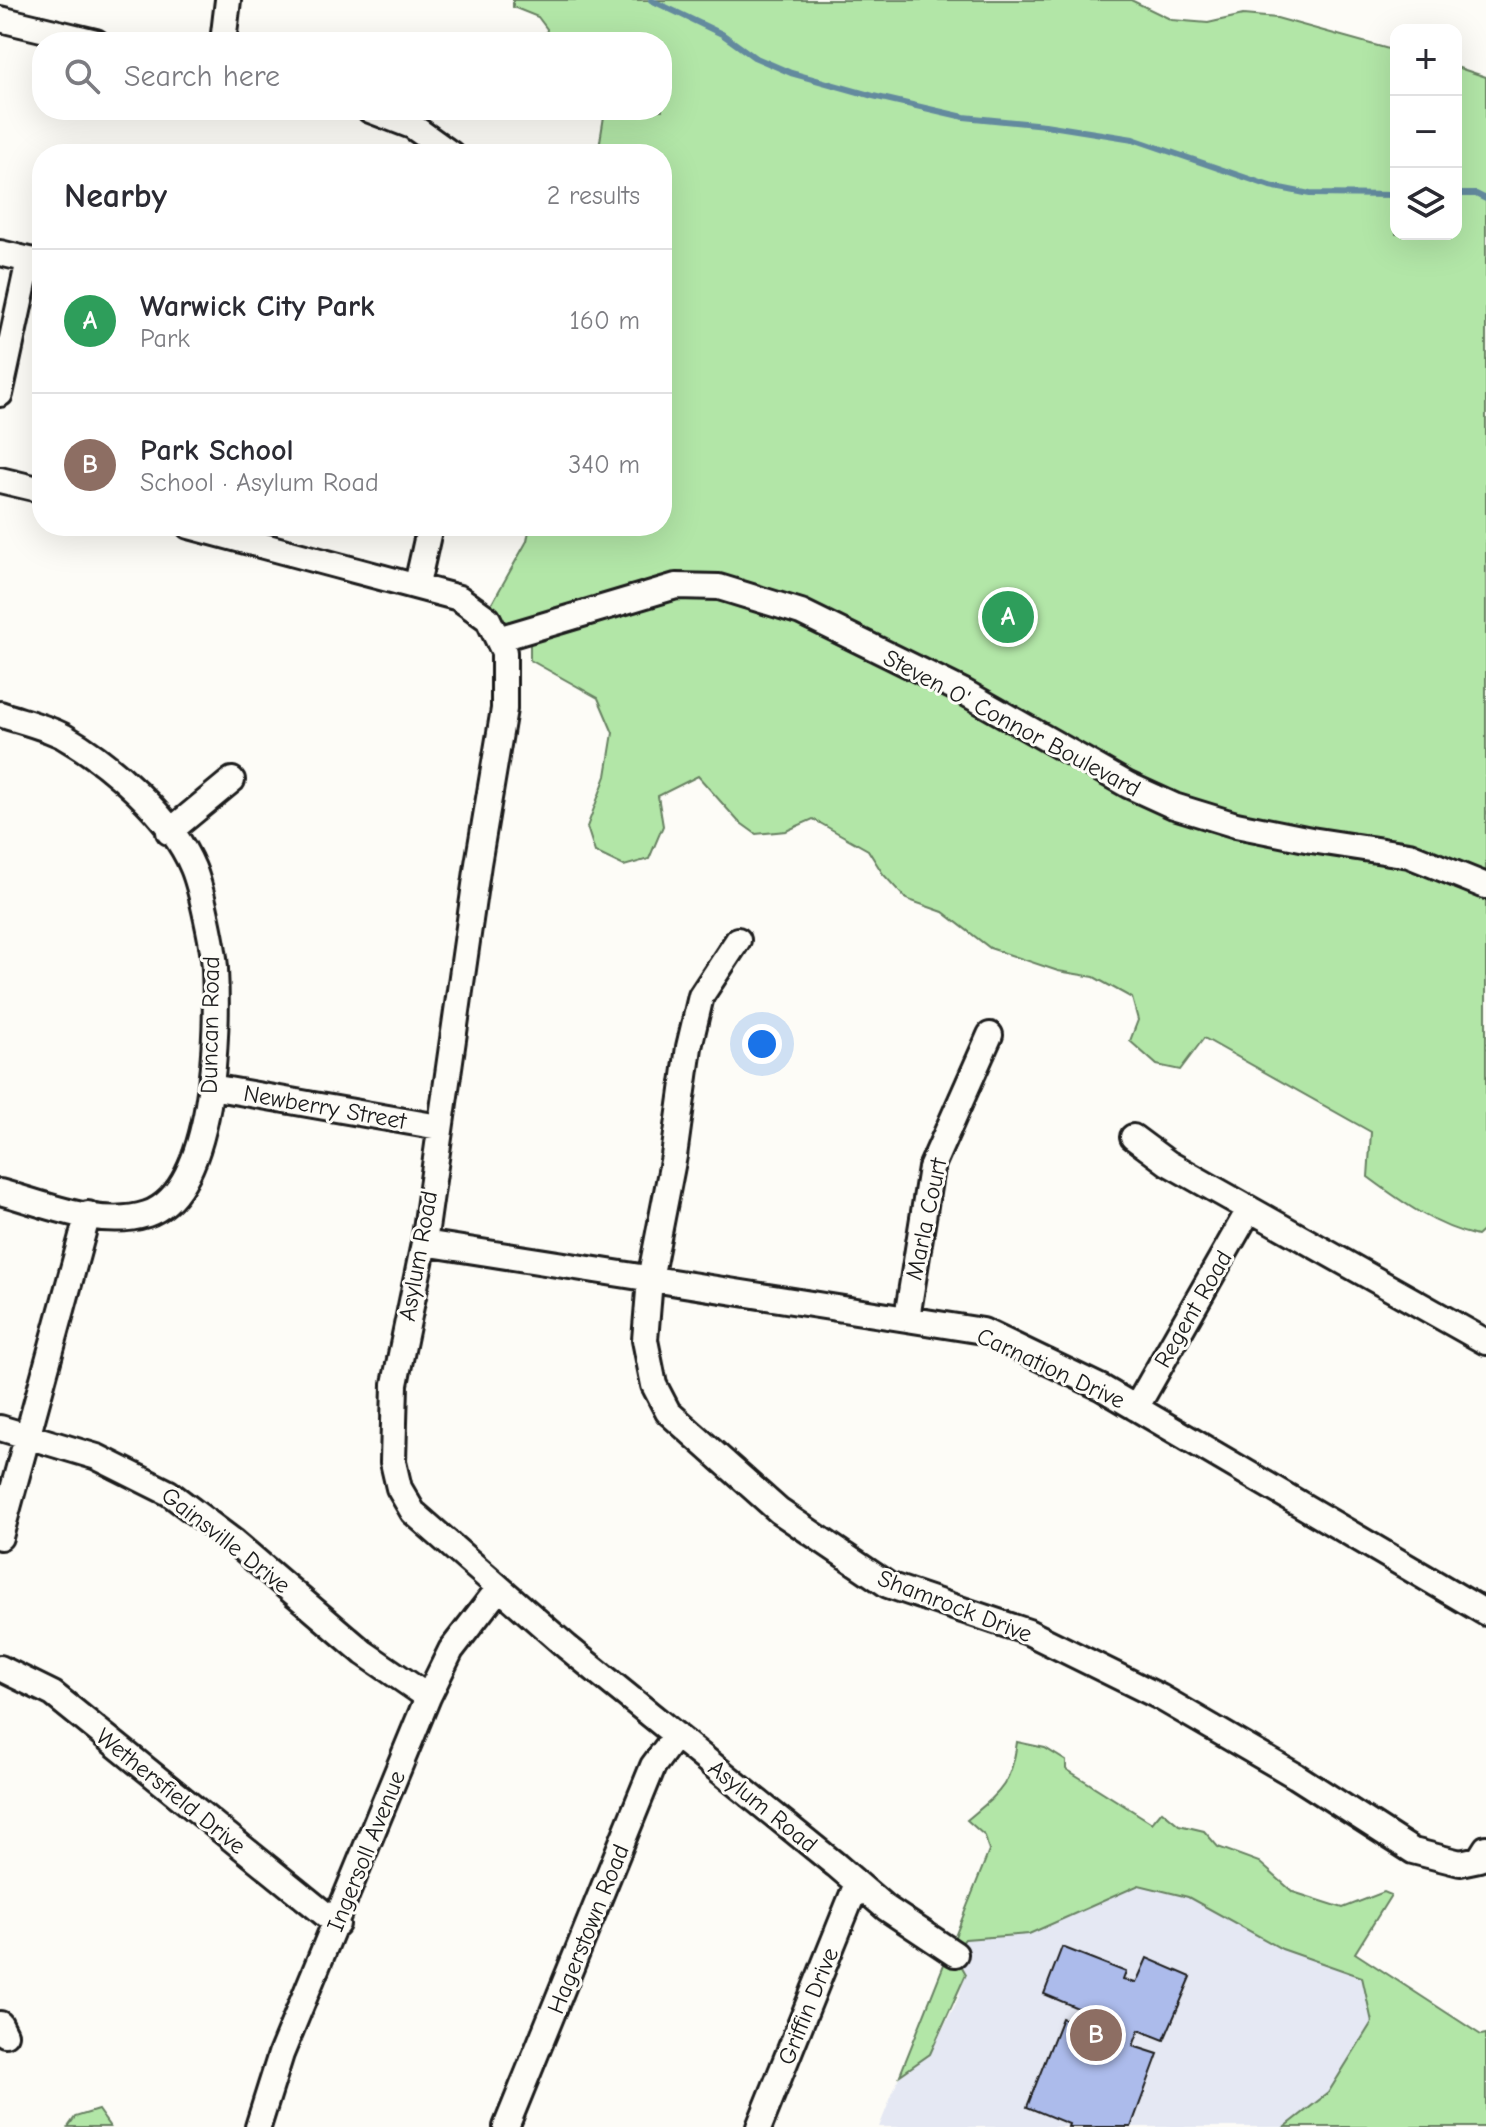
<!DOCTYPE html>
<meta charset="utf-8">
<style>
:root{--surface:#fff;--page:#f2f2f3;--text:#2b2b33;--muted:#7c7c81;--line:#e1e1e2;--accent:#b45309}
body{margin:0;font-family:"Comic Neue",sans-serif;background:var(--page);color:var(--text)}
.controls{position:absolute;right:24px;top:24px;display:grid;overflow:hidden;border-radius:16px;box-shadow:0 8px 32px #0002}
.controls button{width:72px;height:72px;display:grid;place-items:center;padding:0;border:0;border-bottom:2px solid var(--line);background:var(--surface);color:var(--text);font:40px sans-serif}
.you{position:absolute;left:762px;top:1044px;width:28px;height:28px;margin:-20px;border:6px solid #fff;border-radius:50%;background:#1a73e8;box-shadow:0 0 0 12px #1a73e833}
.badge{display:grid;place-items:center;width:52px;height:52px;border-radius:50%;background:var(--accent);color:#fff;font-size:26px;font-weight:700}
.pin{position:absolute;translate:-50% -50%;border:4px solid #fff;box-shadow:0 2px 8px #0006}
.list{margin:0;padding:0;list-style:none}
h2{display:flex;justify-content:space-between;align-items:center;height:104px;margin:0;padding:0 32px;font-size:34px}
h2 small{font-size:26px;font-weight:400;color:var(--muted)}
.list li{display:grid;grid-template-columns:52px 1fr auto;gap:24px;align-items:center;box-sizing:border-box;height:144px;padding:0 32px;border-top:2px solid var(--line)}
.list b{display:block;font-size:30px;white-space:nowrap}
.list p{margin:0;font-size:26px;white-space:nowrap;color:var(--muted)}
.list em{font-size:26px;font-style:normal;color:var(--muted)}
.icon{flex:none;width:44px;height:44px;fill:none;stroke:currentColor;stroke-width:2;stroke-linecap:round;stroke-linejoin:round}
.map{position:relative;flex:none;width:1486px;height:2127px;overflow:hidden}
.search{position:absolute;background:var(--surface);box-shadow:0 8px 32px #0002;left:32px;top:32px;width:640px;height:88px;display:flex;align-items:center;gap:20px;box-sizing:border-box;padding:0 28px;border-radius:32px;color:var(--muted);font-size:30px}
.panel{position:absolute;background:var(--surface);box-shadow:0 8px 32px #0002;left:32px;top:144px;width:640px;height:392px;border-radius:32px}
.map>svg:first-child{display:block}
.built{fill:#e5e8f3}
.green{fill:#b2e6a7;stroke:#678162;stroke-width:2}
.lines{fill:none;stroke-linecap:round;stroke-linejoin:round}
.stream{stroke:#648a9e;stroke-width:6}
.building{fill:#acbbeb;stroke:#1c1c1c;stroke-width:2}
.minor-casing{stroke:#1c1c1c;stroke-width:30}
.minor{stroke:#fdfcf7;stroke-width:24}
.labels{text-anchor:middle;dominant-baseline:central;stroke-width:6;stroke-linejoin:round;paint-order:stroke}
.street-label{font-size:24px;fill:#1c1c1c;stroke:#fdfcf7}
</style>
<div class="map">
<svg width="1486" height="2127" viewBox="0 0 1486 2127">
<rect width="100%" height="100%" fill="#fdfcf7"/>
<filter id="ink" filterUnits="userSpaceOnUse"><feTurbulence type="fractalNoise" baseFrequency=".0125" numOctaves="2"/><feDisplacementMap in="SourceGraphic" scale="16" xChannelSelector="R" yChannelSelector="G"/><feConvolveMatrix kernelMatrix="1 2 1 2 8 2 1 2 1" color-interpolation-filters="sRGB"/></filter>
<g filter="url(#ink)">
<path class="built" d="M1139,1885L1188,1897L1282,1949L1362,1977L1372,2022L1328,2093L1285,2127H879L900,2075L930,2054L958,1999L966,1974L954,1953L965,1938L1089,1906Z"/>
<path class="green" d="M513,0H1131L1172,20L1208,23L1243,15L1277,18L1396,51V234H1456V67L1486,77V1228L1477,1236C1435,1226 1403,1203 1368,1177L1371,1132L1204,1038L1180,1070L1157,1065L1130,1041L1138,1020L1132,998L1094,977L1058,971L990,948L943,912L906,899L883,874L868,850L813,819L786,831L756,834L738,821L698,776L658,796L663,826L649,859L624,866L595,852L587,827L606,776L613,733L598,698L530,660V630L501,638L486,614L527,541L530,526H662V154H598L605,110H662V42H545L547,29L538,17L513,7Z
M1017,1742L1045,1748L1066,1761V1769L1152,1823L1162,1811L1179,1825L1204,1831L1218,1847L1259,1862L1293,1892L1343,1908L1384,1892L1391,1895L1355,1953L1481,2035L1486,2034V2127H1285L1328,2093L1372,2022L1362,1977L1282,1949L1188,1897L1139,1885L1029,1934L965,1939L954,1953L966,1974L930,2054L900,2075L989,1851L985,1836L967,1820C1000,1792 1011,1786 1017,1742Z
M98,2110L110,2127H68L75,2117Z"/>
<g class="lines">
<path class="stream" d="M651,0L722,34L754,57L791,73L873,96L964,117L1045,125L1133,139L1270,186L1310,194L1396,195
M1456,194H1476L1486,199"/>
</g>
<path class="building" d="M1062,1947L1126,1972L1123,1980L1136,1983L1147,1958L1191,1977L1164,2040L1139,2030L1133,2046L1158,2054L1131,2127H1068L1069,2124L1027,2107L1062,2018L1086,2028L1092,2014L1044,1994Z"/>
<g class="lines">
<defs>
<path id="minor" d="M0,19L96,42
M223,42L228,0
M370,110L412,126L451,154
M0,253L42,263
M0,394L29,260
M0,480L42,490
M189,526L459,598L488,619L504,652V709L478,864L424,1243L395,1384L393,1462L399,1488L413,1512L567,1647L836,1865L886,1908L955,1954
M417,584L430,526
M498,639L676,586L719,587L801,612L964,692L1128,785L1174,806L1236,825L1311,840L1409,855L1486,886
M0,714C20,721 44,726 63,736C110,763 172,817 193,868C201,887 214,948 215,969C218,1028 216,1191 147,1214C101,1229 45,1204 0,1192
M169,832L232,780
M738,940L701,996L689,1047L674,1156L650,1279L645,1340L654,1385L668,1412L779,1511L888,1585L1028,1632L1160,1697L1296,1776L1413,1851L1460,1863L1479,1859L1486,1848
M211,1087L439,1127
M1133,1137L1168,1163L1486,1342
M424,1243L983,1331L1102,1388L1486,1613
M907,1318L931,1168L990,1035
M1136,1408L1249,1210
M0,1428L97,1457L169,1493L233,1541L364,1653L428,1697
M0,1537L88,1214
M0,1668L53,1694L337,1924
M0,2024L5,2034
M258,2127L281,2054L428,1697L451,1650L499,1588
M506,2127L653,1766L676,1735
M759,2127L856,1886"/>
</defs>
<use href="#minor" class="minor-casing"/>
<use href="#minor" class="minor"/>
</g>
</g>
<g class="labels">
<g class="street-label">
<text transform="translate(1012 723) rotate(28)">Steven O' Connor Boulevard</text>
<text transform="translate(210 1025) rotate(-89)">Duncan Road</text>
<text transform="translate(325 1107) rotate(10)">Newberry Street</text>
<text transform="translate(926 1219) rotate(-78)">Marla Court</text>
<text transform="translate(418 1256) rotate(-80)">Asylum Road</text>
<text transform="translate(1193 1309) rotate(-60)">Regent Road</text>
<text transform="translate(1051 1368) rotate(25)">Carnation Drive</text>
<text transform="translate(226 1540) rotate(38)">Gainsville Drive</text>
<text transform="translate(955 1606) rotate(21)">Shamrock Drive</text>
<text transform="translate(171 1791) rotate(39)">Wethersfield Drive</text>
<text transform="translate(763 1806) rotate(39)">Asylum Road</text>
<text transform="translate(366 1851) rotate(-68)">Ingersoll Avenue</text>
<text transform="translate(588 1929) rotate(-68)">Hagerstown Road</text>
<text transform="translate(808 2006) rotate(-68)">Griffin Drive</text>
</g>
</g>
</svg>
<div class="controls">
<button>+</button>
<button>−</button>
<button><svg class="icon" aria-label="layers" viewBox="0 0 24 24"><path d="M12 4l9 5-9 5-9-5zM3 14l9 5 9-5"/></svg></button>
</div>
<div class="you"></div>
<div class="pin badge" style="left:1008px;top:617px;background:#2e9e5b">A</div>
<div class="pin badge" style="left:1096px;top:2035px;background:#8d6e63">B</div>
<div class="search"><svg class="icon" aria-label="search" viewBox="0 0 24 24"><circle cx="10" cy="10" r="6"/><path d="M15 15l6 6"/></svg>Search here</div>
<section class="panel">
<h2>Nearby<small>2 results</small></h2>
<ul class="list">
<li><span class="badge" style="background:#2e9e5b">A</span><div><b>Warwick City Park</b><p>Park</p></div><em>160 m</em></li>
<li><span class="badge" style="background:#8d6e63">B</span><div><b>Park School</b><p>School · Asylum Road</p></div><em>340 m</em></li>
</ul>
</section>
</div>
